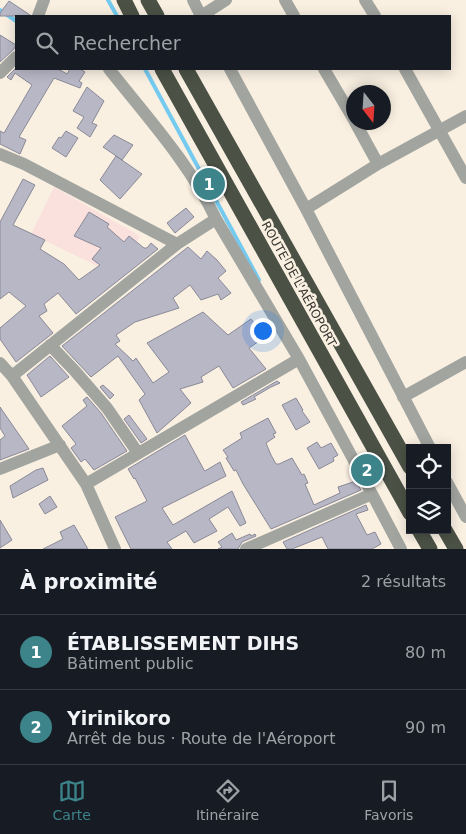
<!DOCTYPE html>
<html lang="fr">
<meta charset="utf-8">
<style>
:root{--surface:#171b24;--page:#242831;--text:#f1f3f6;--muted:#9ea1a6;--line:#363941;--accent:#3c848a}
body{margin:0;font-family:"DejaVu Sans",sans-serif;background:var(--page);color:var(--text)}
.controls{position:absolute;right:15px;bottom:15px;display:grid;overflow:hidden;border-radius:0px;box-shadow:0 2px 12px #0003}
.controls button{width:45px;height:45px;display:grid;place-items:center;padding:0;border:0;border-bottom:1px solid var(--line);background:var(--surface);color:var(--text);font:25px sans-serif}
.compass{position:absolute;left:346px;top:85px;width:45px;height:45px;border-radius:50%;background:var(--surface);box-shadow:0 2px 12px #0003;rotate:163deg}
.you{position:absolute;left:262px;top:330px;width:18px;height:18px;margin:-12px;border:4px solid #fff;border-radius:50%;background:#1a73e8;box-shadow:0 0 0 8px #1a73e833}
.badge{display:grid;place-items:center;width:32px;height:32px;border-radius:50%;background:var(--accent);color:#fff;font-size:16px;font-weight:700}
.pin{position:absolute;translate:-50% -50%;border:2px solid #fff;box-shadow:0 1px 5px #0006}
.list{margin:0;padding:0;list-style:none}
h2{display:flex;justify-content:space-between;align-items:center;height:65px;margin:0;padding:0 20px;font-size:21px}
h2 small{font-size:16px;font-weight:400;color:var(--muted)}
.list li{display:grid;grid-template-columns:32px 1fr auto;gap:15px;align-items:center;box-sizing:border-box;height:75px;padding:0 20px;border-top:1px solid var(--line)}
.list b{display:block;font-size:19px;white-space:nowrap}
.list p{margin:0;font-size:16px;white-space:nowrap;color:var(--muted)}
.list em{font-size:16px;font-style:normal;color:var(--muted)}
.icon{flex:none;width:28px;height:28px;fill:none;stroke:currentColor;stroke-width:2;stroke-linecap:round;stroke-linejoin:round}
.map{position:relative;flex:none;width:466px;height:549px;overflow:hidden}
.search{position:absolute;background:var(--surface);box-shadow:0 2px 12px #0003;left:15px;right:15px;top:15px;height:55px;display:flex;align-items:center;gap:12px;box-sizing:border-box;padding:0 18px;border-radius:0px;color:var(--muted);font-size:19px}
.sheet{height:215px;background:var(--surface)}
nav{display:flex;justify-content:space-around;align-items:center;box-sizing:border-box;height:70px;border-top:1px solid var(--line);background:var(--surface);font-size:14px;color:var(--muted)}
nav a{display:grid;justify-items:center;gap:2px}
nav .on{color:var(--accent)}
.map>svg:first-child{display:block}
.education{fill:#fbe1dd}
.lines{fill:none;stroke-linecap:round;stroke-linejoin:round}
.stream{stroke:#75caf0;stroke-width:4}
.building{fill:#b8b7c6;stroke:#8a8997}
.minor{stroke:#a2a59f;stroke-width:12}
.highway{stroke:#4b5145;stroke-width:15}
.labels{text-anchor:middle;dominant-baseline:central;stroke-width:5;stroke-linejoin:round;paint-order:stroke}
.street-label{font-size:12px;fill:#36332d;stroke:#f9f0e2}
</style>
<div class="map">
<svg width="466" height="549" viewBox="0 0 466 549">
<rect width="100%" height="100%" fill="#f9f0e2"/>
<path class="education" d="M54,187L140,236L118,276L31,234Z"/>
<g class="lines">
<path class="stream" d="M108,0L117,16
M0,10L16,21
M145,69L259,280"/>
</g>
<path class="building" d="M9,1L30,15V16H0V13Z
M0,35L16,45L14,49L0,62Z
M16,68L58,69L67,74L70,69H80L85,72L79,81L82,83L80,88L54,78L19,137L26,140L20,154L0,144V131L4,133L32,85L15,73L11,80L7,77Z
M87,87L104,101L92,123L97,125L90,137L77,128L84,117L73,111Z
M66,131L78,138L66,157L52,148L59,137L61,138Z
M114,135L133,145L122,160L103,147Z
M116,156L142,174L120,199L100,180Z
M23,179L35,185L13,225L45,240L40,249L64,264L79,280L100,265L92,259L101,248L74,236L89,212L109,224L107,227L124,242L129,236L144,248H147L151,243L158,249L76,314L58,293L44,304L47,311L39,316L53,333L16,362L0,339V328L26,306L9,292L0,299V222Z
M186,208L194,217L175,233L167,223Z
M188,247L201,259L207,251L217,260L226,271L218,278L231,293L221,300L218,294L201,300L190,285L173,298L179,308L135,322L116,335L120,341L115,344L133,361L136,358L153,383L169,372L147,343L203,312L228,335L251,319L265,337L249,348L266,369L233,388L219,366L201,377L203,382L180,389L191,403L157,433L139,400L145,394L118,356L91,377L62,346Z
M50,356L69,377L41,397L27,375Z
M277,381L280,383L271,387L254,397L256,399L243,405L241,402Z
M103,385L114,395L110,399L100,387Z
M87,397L101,413L127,451L94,470L85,459L81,462L71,448L76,444L62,426L87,406L83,400Z
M296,398L303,410L302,411L310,422L296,430L282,405Z
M0,407L29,449L0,460V440L5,436L0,428Z
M129,415L147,439L141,443L124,419Z
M268,418L276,433L273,434L275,437L266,443L271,455L276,464H279L292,458L302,475L304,474L308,483L305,484L314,505L340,493L338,487L356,481L361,490L271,529L243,484L236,470L234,471L226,458L228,457L223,450L242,438L240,433Z
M185,435L204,470L205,471L220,462L226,476L162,508L173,525L232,491L246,523L240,526L228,507L209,519L217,531L194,543L186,531L167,542L172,549H131L115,517L147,501L135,478L134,479L128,469Z
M317,442L321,448L331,443L338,455L333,458L334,461L319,469L307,448Z
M43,468L48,480L13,498L10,486L36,470Z
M50,496L57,507L45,514L39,504Z
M366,505L368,510L356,514L367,535L375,532L381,544L372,549H328L322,537L292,549H287L283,542Z
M0,520L12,540L0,548Z
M74,525L88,549H43L63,539L60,532Z
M232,533L236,540L250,534L251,536L255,534L256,536L242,542L238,549H218L222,547L218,542Z"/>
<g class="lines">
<path class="minor" d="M193,0L201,16
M285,0L294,16
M365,0L375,16
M38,16L44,0
M201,16L226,0
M109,69C147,117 190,164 216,219L299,359L372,494
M230,69L306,209L430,448
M324,69L354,120
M405,69L466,178
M0,73L16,57
M355,122L378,164
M0,154L24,164L177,244
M306,209L378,164L466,116
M50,345L74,370L107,408L138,453
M0,363L12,376L86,484L115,549
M12,376L177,244L216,219
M403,397L466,362
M0,469L60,445
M447,482L466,517
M86,484L299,359
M246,549L372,494L401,549"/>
<path class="highway" d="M124,0L132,16
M148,0L157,16
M162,69L410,513
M186,69L410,467
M419,530L430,549
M445,530L456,549"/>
</g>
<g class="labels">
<g class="street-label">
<text transform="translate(299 284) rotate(61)">ROUTE DE L'AÉROPORT</text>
</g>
</g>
</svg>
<div class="controls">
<button><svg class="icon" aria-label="locate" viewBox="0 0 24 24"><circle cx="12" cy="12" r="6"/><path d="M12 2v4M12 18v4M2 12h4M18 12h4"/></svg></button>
<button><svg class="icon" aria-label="layers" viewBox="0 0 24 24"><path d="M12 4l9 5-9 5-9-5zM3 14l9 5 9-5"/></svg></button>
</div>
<svg class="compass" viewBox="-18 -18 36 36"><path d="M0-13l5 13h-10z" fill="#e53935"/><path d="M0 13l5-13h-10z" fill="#9ea1a6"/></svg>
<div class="you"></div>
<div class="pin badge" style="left:209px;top:184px">1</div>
<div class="pin badge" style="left:367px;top:470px">2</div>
<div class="search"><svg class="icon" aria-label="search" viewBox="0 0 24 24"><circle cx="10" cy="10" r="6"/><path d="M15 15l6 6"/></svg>Rechercher</div>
</div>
<section class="sheet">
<h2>À proximité<small>2 résultats</small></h2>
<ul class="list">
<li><span class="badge">1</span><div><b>ÉTABLISSEMENT DIHS</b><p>Bâtiment public</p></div><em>80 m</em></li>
<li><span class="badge">2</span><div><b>Yirinikoro</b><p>Arrêt de bus · Route de l'Aéroport</p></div><em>90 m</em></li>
</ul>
</section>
<nav>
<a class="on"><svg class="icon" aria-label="map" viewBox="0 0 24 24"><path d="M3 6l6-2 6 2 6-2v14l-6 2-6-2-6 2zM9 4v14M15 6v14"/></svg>Carte</a>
<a><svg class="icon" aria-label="directions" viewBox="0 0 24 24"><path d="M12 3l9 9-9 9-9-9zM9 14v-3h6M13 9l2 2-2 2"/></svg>Itinéraire</a>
<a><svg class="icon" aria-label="saved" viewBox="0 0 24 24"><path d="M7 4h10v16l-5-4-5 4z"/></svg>Favoris</a>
</nav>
